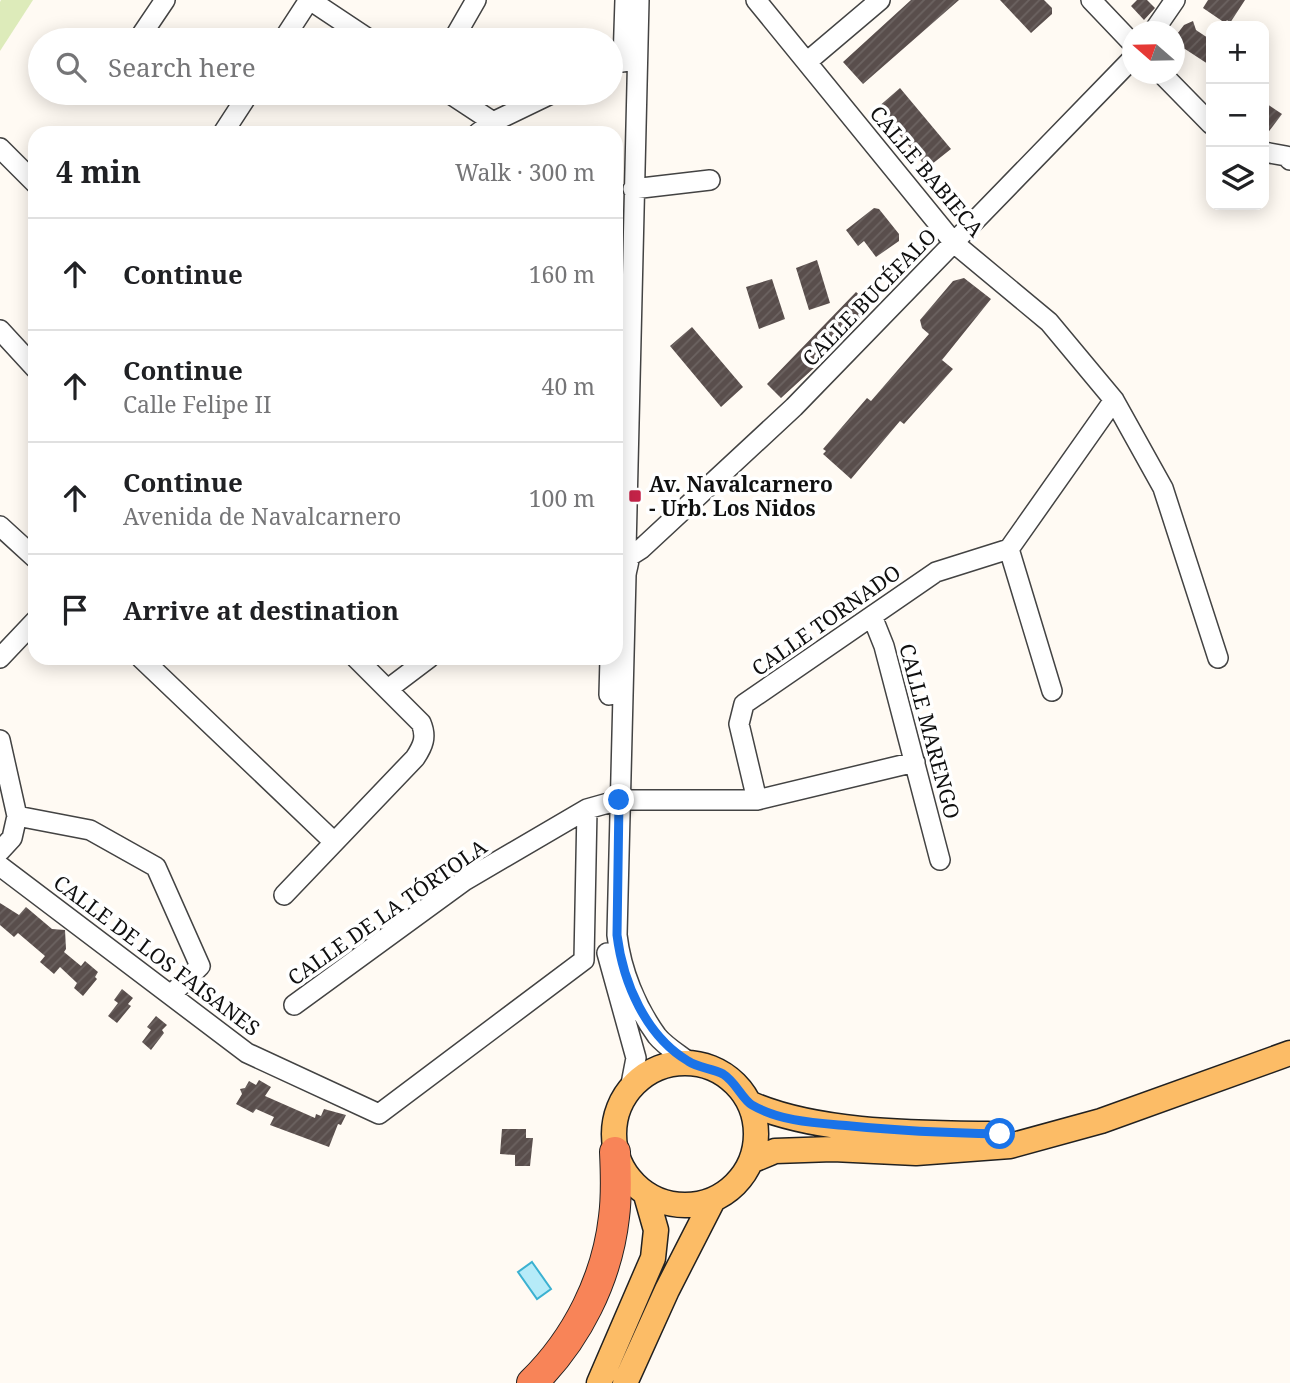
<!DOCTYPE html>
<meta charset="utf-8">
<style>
:root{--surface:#fff;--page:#f2f2f2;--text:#202124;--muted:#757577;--line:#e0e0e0}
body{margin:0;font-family:"Noto Serif",serif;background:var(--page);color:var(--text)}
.controls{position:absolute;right:21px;top:21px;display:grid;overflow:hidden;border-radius:14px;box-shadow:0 4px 18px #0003}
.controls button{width:63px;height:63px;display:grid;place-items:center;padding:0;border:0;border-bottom:2px solid var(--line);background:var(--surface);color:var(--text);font:35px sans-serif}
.compass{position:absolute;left:1122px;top:21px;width:63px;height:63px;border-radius:50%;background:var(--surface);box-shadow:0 4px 18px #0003;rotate:290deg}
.stop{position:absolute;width:21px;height:21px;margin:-16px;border:5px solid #1a73e8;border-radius:50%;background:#fff}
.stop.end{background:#1a73e8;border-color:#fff;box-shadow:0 2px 7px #0008}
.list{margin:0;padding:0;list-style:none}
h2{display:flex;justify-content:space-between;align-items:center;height:91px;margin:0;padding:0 28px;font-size:30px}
h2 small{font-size:23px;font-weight:400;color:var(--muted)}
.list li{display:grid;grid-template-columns:46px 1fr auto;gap:21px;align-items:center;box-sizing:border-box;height:112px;padding:0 28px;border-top:2px solid var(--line)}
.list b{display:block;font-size:26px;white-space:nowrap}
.list p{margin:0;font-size:23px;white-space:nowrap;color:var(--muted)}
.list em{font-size:23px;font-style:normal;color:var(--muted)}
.icon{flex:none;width:38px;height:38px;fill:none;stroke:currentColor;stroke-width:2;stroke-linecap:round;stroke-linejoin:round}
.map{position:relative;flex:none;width:1290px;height:1383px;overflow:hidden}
.search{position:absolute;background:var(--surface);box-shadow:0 4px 18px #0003;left:28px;top:28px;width:595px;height:77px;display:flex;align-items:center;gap:18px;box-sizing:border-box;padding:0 24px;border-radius:38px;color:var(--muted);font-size:26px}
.panel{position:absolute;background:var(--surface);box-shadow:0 4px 18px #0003;left:28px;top:126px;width:595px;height:539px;border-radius:21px}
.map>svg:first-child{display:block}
.grass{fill:#ddebba}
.water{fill:#b6ebf8;stroke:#3bb1d1;stroke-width:2}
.building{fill:url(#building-hatch)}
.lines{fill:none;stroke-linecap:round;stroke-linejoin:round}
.minor-casing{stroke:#434343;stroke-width:22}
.major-casing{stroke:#212121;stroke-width:27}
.highway-casing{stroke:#212121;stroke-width:32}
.minor{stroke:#fff;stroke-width:19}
.major{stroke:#fcbc66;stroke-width:24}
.highway{stroke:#f88458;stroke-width:30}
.route{stroke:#1a73e8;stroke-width:9}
.poi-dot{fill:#c52348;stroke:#fff;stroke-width:2.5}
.labels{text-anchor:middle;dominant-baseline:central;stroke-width:7;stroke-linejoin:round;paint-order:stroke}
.street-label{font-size:21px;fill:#101010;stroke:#fff}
.poi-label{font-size:21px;font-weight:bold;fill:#101010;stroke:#fff;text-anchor:start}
</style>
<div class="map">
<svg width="1290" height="1383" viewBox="0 0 1290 1383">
<defs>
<pattern id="building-hatch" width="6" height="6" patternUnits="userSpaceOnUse" patternTransform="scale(1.75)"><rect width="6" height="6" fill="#594e4c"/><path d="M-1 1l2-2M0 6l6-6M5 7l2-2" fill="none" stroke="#6c6361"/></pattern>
</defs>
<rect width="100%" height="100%" fill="#fffaf3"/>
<path class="grass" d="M1,0H33L0,51V2Z"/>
<path class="water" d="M532,1262L551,1289L537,1299L518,1272Z"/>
<path class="building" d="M911,0H959L863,84L843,62Z
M1000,0H1044L1052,8V14L1031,33Z
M1137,0H1147L1155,8L1144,20L1131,6Z
M1208,0H1245L1230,23L1227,20L1225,23L1203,8Z
M1193,21L1196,30L1211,40V66L1185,49L1174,53V38L1184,25Z
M900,88L951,149L927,168L877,108Z
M1264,102L1282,114L1264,138Z
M874,208L879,209L899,234V241L876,257L864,241L858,246L846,230Z
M817,260L830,303L809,310L796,268Z
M964,278L991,299L942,360L953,369L904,424L900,421L851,479L823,454L826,451L823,449L867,398L871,401L929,334L922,328L920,320L953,281Z
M772,279L785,319L759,329L746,287Z
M856,292L871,305L815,367L781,398L767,384Z
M692,327L743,387L721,407L670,346Z
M0,903L19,915L26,907L52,929L65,930L66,949L64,952L81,966L85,961L98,972L95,977L97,979L83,996L74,988L77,983L60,967L54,974L40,962L45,956L18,933L14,937L0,925Z
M122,989L133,998L128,1004L131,1006L117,1023L108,1016L118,1003L114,1000Z
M156,1016L167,1025L162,1030L164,1033L151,1050L142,1042L151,1030L147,1027Z
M259,1080L271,1087L265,1096L315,1118L316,1114L321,1116L324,1109L346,1115L341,1125L338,1124L329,1147L270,1125L274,1117L256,1109L253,1113L236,1104L242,1094L240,1089L245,1088L249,1081L256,1085Z
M502,1129H526V1138H533L530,1166H515V1155L500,1154Z"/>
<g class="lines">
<defs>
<path id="minor" d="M310,0L370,40
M639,0L626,550C632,560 627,565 626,575L617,935C621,970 636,1007 657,1036C665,1046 680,1055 690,1063
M756,0L954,243L1049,322L1114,400L1163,488L1218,658
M1091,0L1132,43
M1153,32L1175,0
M138,40L165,0
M283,40L309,0
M453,40L476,0
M808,61L880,0
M623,62L625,0
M1162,74L1211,124
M449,93L493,122
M223,133L249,93
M478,133L493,122L553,93
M0,148L35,183
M1264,152L1286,156L1290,160
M633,189L710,180
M0,330L35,368
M0,526L35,558
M1009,549L1052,691
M630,556L641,549L794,407L1132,59
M872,616L884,646L940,860
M0,658L35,621
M141,658L334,842
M388,689L429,658
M609,695L610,658
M0,740L17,816L12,838L0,851
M915,762L757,800L739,724L744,704L936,572L1009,549L1114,400
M17,816L90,830L156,867L200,966L171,995
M0,866L247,1053L379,1114L584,960L587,809
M284,895L415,758C423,746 427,737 421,723L356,658
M607,953L636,1058L630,1089
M294,1005L464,881L587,809L619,800H757"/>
<path id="major" d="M614 1134a71 71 0 1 1 142 0a71 71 0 1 1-142 0Z
M749,1103C816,1133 914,1133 988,1134
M751,1161L775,1151L833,1149L916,1153L1010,1146L1101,1121L1290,1053
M599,1383L653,1258L656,1230L646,1195
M625,1383L667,1290L713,1200"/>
<path id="highway" d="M532,1383C577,1339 607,1279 614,1217C617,1195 616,1173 615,1152"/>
</defs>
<use href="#minor" class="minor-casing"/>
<use href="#major" class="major-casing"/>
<use href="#highway" class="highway-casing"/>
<use href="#minor" class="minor"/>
<use href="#major" class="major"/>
<use href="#highway" class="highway"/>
</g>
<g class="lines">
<path class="route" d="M619,800L617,935C623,983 646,1036 688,1061C698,1068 712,1068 723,1074C736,1082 742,1099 752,1105C781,1122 818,1123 851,1126C901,1131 950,1133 1000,1134"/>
</g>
<rect class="poi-dot" x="628" y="489" width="14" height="14" rx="3.5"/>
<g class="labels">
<g class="street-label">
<text transform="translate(927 171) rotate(50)">CALLE BABIECA</text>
<text transform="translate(869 297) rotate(-46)">CALLE BUCÉFALO</text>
<text transform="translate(826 620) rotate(-35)">CALLE TORNADO</text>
<text transform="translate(930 731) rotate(75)">CALLE MARENGO</text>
<text transform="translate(387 912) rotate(-35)">CALLE DE LA TÓRTOLA</text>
<text transform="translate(157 955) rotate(37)">CALLE DE LOS FAISANES</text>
</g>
<g class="poi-label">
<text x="649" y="484">Av. Navalcarnero<tspan x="649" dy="24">- Urb. Los Nidos</tspan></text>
</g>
</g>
</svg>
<div class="controls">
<button>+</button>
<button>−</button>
<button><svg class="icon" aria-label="layers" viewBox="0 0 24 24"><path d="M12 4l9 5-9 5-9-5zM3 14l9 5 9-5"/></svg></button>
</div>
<svg class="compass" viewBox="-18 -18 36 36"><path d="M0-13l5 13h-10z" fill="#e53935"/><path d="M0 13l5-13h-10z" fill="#757577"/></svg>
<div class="stop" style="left:1000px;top:1134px"></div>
<div class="stop end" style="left:619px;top:800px"></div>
<div class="search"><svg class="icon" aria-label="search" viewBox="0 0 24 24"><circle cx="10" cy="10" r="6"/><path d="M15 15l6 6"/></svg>Search here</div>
<section class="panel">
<h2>4 min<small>Walk · 300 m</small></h2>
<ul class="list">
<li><svg class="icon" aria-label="ahead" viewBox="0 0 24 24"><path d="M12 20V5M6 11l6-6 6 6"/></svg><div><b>Continue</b></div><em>160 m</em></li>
<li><svg class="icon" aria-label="ahead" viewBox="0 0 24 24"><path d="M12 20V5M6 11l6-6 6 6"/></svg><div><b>Continue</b><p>Calle Felipe II</p></div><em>40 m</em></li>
<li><svg class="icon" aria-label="ahead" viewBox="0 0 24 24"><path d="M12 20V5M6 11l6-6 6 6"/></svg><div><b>Continue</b><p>Avenida de Navalcarnero</p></div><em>100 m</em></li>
<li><svg class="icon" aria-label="arrive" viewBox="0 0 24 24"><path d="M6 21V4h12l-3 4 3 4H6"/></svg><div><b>Arrive at destination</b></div></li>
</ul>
</section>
</div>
